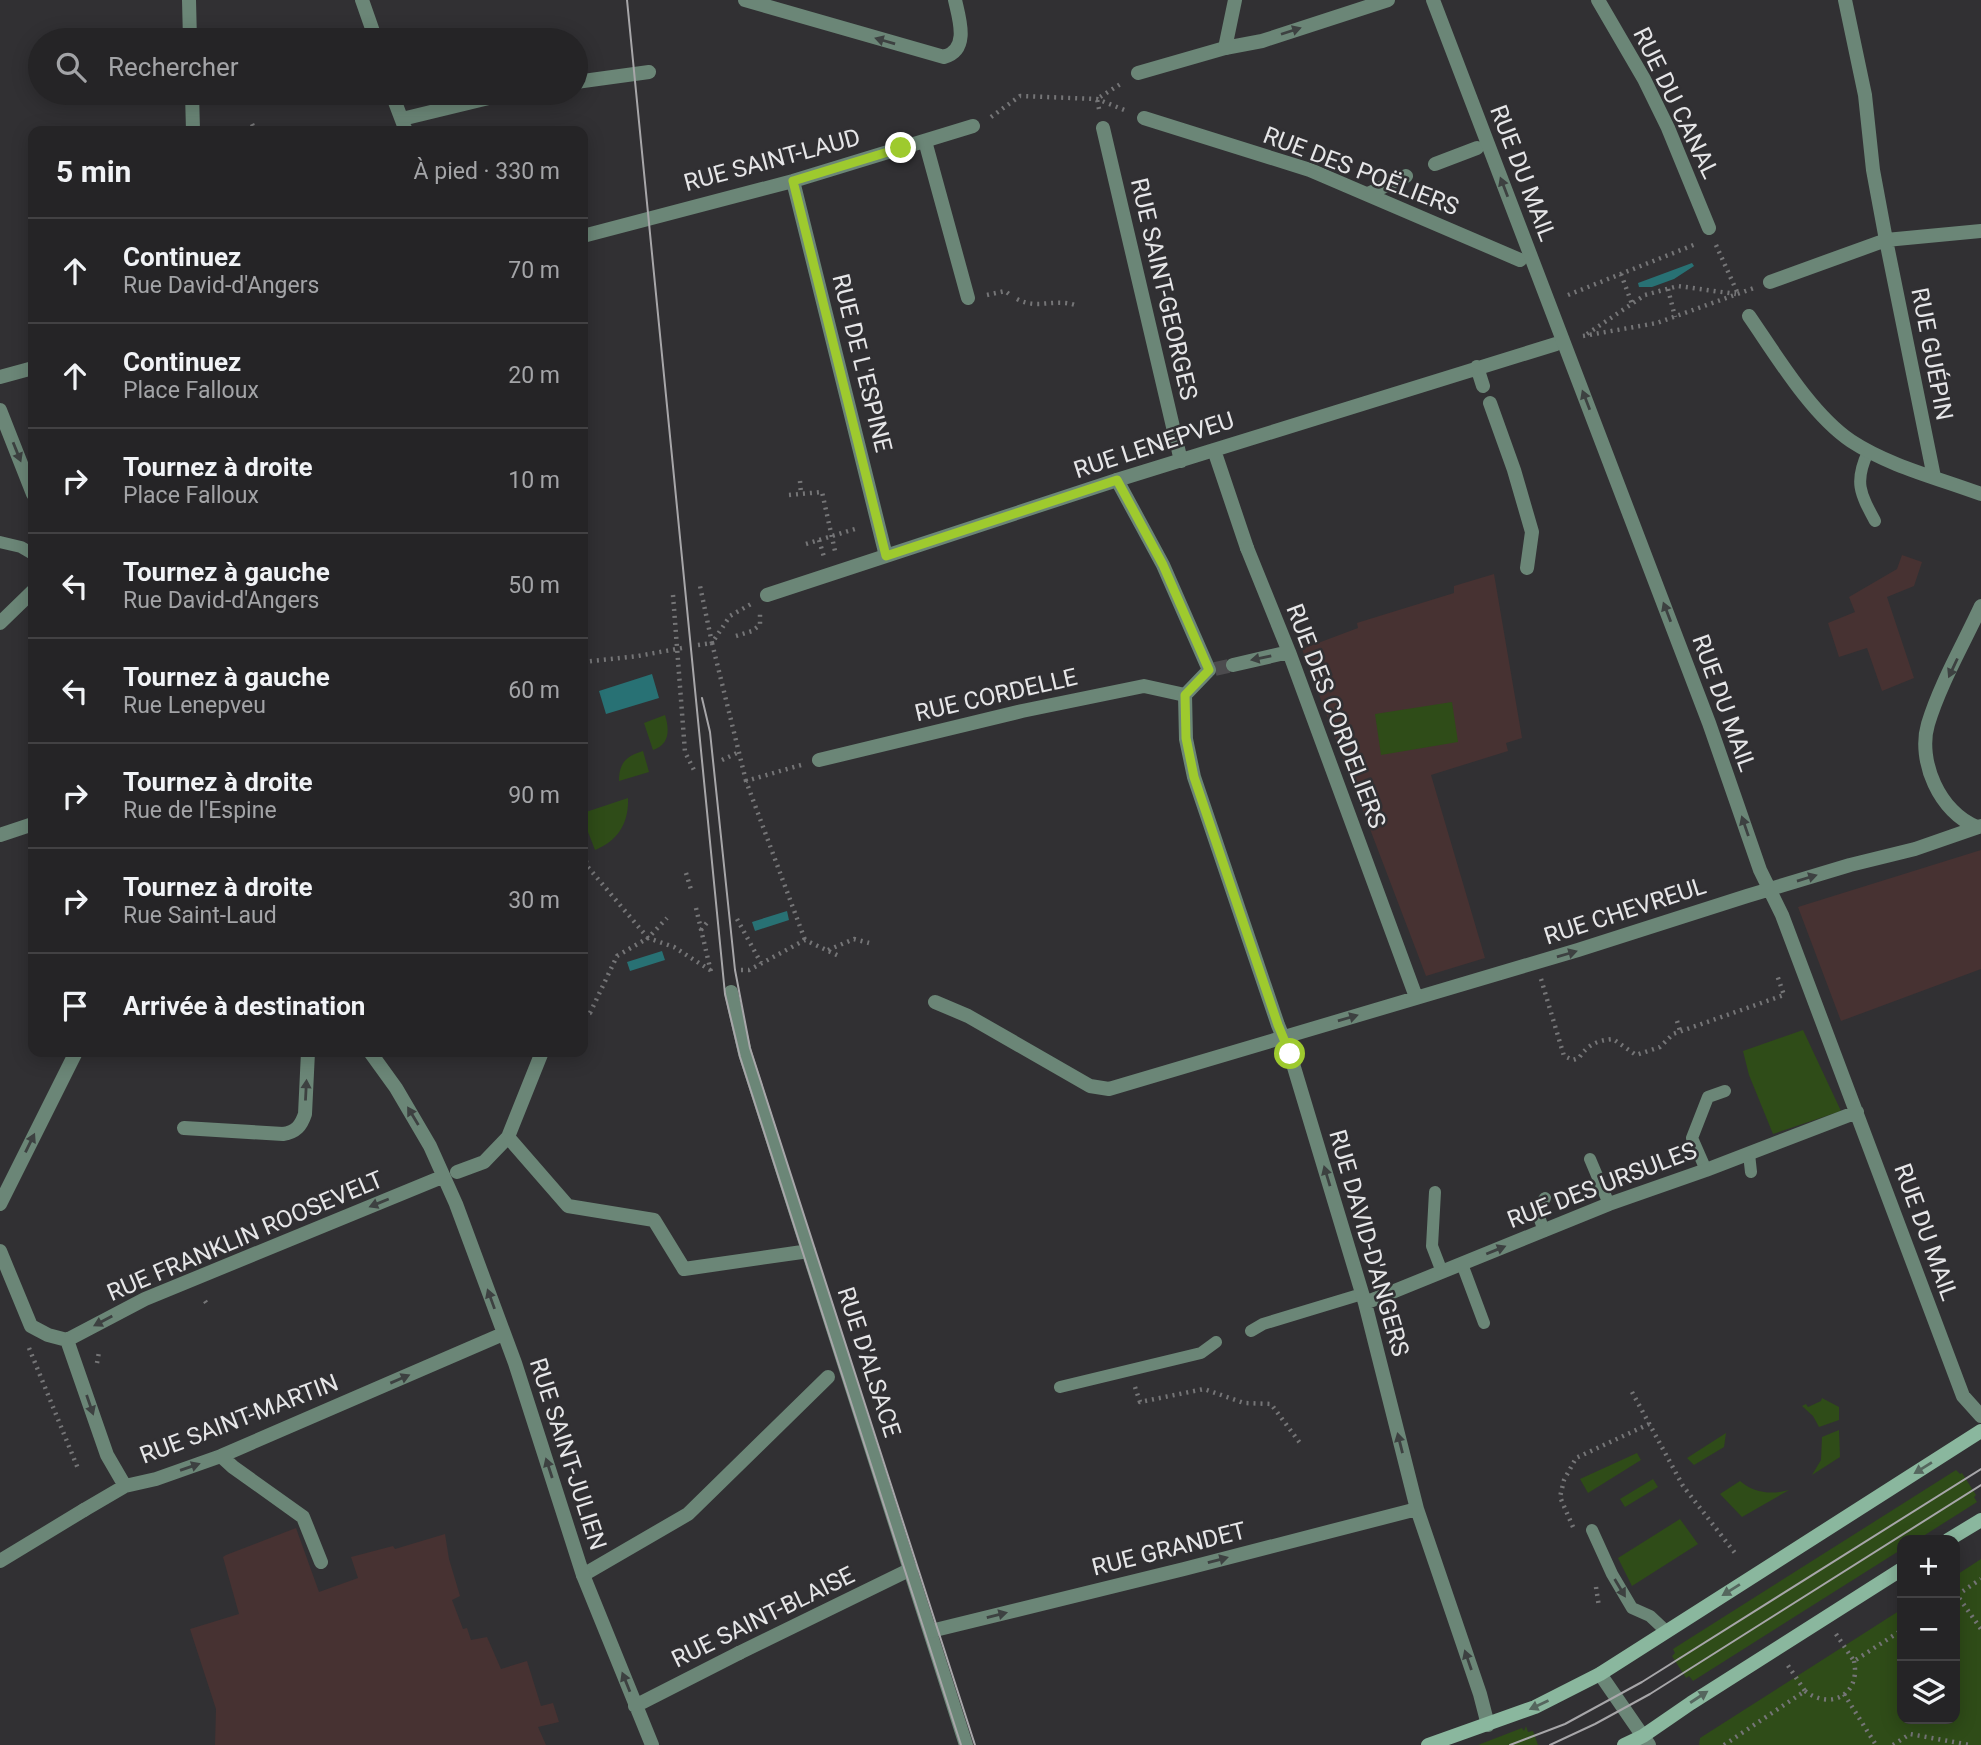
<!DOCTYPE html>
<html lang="fr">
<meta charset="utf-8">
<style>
:root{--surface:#252426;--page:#313032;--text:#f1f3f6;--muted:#a3a4a7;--line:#424143}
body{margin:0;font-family:Roboto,sans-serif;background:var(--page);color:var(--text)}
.controls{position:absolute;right:21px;bottom:21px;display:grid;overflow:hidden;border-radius:14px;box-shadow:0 4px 18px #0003}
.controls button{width:63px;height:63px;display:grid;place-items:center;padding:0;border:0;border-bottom:2px solid var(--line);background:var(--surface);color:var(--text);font:35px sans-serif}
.stop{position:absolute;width:21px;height:21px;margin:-16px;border:5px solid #9eca2e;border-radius:50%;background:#fff}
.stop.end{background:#9eca2e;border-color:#fff;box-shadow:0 2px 7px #0008}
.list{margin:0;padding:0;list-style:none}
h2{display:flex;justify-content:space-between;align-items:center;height:91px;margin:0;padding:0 28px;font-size:30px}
h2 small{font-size:23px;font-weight:400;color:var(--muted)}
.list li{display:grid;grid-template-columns:46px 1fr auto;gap:21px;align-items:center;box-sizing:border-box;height:105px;padding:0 28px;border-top:2px solid var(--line)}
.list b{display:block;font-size:26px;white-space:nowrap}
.list p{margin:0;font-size:23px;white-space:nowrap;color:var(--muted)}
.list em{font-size:23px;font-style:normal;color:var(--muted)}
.icon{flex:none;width:38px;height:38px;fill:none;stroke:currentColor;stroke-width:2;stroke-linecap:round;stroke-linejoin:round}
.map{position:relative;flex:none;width:1981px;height:1745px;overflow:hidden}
.search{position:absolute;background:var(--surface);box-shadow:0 4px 18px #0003;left:28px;top:28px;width:560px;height:77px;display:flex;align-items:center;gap:18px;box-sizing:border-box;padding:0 24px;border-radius:38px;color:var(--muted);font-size:26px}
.panel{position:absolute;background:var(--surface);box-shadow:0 4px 18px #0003;left:28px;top:126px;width:560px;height:931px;border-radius:14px}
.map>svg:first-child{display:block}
.education{fill:#473232}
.green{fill:#2f4c18}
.water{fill:#287174}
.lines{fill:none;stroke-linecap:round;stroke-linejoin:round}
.minor-tunnel{stroke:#4c4b4e;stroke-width:14;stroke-dasharray:14 7;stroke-linecap:butt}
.path{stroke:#757577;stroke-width:4.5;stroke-dasharray:2 5;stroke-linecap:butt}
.service{stroke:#6b8677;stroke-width:12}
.pedestrian{stroke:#6b8677;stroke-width:14}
.minor{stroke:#6b8677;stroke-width:14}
.secondary{stroke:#8ab79e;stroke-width:14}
.tram{stroke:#a7a6a9;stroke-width:2}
.oneway{fill:#3d4141}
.oneway2{fill:#55665e}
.route{stroke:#9eca2e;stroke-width:9}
.labels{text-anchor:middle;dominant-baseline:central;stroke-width:5;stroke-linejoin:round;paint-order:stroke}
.street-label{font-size:24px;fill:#e6e6e8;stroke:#313033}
</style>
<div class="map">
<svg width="1981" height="1745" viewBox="0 0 1981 1745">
<rect width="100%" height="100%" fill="#313033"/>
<path class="education" d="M1902,555L1922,562L1914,586L1887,597L1914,678L1882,691L1867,648L1839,657L1828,623L1855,612L1849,597L1897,569Z
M1494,574L1522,738L1506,743L1508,751L1431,775L1485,958L1426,976L1362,808L1375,802L1368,783L1354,788L1302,649L1358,628L1357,623L1360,622L1454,593V586Z
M1981,850V969L1841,1021L1798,907Z
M296,1528L319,1592L358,1578L351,1557L393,1546L395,1549L445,1534L449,1559L460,1596L452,1600L463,1629L467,1628L471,1640L487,1637L501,1669L527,1661L541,1706L553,1703L559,1722L538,1727L546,1745H215L216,1709L190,1629L239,1614L223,1557L226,1555Z"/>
<path class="green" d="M1452,702L1458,742L1381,755L1375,714Z
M665,715C670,731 669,745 653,750L644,723Z
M643,751L649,772L619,781C619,763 626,756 643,751Z
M628,798C629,823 618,841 595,850L583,819V813Z
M1803,1030L1841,1111L1773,1134L1749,1075L1743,1051Z
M1822,1398L1839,1407V1420L1819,1427L1813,1416L1802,1406L1806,1404L1808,1407L1821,1401Z
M1839,1430L1840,1457L1812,1475L1821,1460L1822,1437Z
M1726,1433L1724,1447L1694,1465L1687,1458Z
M1637,1453L1641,1460L1588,1493L1580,1479Z
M1956,1470L1960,1474L1962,1473L1976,1495L1974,1497L1977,1502L1917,1540H1902V1549L1693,1681L1689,1676L1686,1678L1672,1656L1675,1653L1673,1649Z
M1653,1479L1658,1487L1625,1507L1620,1499Z
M1740,1481C1754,1493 1771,1495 1789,1490L1742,1517L1720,1494Z
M1680,1519L1698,1544L1632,1586L1618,1558Z
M1981,1559V1745H1699L1700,1738L1902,1609V1719H1955V1576Z
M1526,1726L1528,1732L1533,1731L1538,1745H1478L1522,1728L1524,1731Z"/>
<path class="water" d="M1692,263L1694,266L1674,279L1652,287H1639L1638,283Z
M652,674L659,698L606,714L599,691Z
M787,911L789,920L755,931L752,922Z
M662,951L665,960L630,971L627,962Z"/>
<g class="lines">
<path class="minor-tunnel" d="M1215,669L1233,665"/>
<path class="path" d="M1099,109L1097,99L1122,83
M991,117L1020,96L1097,99L1127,111
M252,124L255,131
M1716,245L1738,294
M1621,274L1632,304
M1668,289L1675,317
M987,295L1005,291L1009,294
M1568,295L1696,244
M1017,299C1038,310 1053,298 1075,305
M1587,334L1645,295L1678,286L1736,294
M1583,336L1657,323L1754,288
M800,481L801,494
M789,495L822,492L835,551
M819,540L824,557
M806,544L855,529
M673,595L685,752L694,770
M736,636L752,631L760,625V614
M698,645L712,643L700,586
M583,662L638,656L682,648
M722,760L739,752
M801,765L746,781L805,940
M746,781L712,643L730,616L751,604
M583,847L587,866L648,938L667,918
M686,873L692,893
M696,908L711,972
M737,919L761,963
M701,930L709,920
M828,950L854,939L869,943
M741,970H749L805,940L839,956
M1541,979L1564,1056L1573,1060L1579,1058C1587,1045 1598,1040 1613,1039L1636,1055L1660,1047L1673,1034L1784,995L1777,975
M583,1014L590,1013L617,956L648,938L674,947L713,972
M1677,1021L1680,1031
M205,1301L207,1304
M29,1348L79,1471
M97,1363L99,1352
M1135,1387L1140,1402L1204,1389L1244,1403L1271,1404L1300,1443
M1632,1392L1683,1486L1735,1553
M1573,1527L1560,1497L1564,1480L1576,1458L1649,1424
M1596,1587L1599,1607
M1957,1595L1981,1579
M1955,1597L1957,1595L1981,1629
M1836,1634L1854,1661L1902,1630
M1805,1691C1831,1711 1861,1694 1854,1661
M1844,1694L1876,1745
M1724,1745L1805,1691L1787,1664
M1893,1745L1910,1734L1970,1745"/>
<path class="service" d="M1868,452C1854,482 1860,493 1875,521
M0,542L21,547L33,554
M1749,1154L1751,1172
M1590,1159L1609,1204
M1706,1170L1692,1138L1708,1097L1725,1091
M1435,1192L1432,1246L1442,1272
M1544,1231L1537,1211L1545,1198
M1462,1264L1484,1323
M1251,1331L1263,1324L1362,1294
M1060,1387L1201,1353L1216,1342
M1592,1530L1612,1574L1632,1608L1650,1616L1666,1631"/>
<path class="pedestrian" d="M1598,0L1644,79L1668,128L1709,228
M1845,0L1865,95L1873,170L1886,240L1934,477
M1138,73L1225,48
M576,82L649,72
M395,102L406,131
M1144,118L1310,170L1520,260
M402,119L509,93
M1103,128L1181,461
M925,141L968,298
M1435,164L1477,148
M793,181L886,556
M1368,194L1406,176
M583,236L793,181L973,126
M1770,282L1886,240L1981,231
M1749,316C1776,355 1811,414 1851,441C1889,466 1938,478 1981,494
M1477,367L1483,386
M0,377L33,368
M1490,403L1514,470L1532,532L1527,568
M1214,450L1247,548
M767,595L1117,480L1556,344
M819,760L1022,711L1144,686L1185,695
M731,992L745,1053L966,1745
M508,1137L568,1206L654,1220L684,1269L809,1251
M457,1172L484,1162L508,1137L542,1052
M0,1561L84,1510
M583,1575L688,1514L828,1377
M739,1653L911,1569"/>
<path class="minor" d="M189,0L190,40
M362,0L376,40
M745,0L944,57C970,50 959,18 955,0
M1235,0L1225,48L1262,41L1388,0
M1433,0L1709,723L1760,870L1782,915L1963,1396L1981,1416
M192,93L193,131
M0,410L33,494
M1117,480L1163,565L1209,670
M1247,548L1289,652L1416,997
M0,623L33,591
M1233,665L1289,652
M1209,670L1185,695L1186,739L1194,777L1278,1025L1290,1054L1365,1303L1417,1509L1480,1694L1488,1725
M1977,827C1940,813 1917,761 1928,724C1940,684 1964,643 1981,606
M0,835L33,824
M935,1002L968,1016L1090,1086L1109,1089L1578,950L1747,896L1850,865L1915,849L1981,826
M370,1052L396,1088L430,1146L456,1204L515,1363L583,1575L652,1745
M184,1128L283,1134C296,1132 301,1126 305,1114L308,1052
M0,1204L76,1052
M0,1251L31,1326L48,1335L67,1340
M1365,1303L1609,1204L1706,1170L1857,1112
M67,1340L145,1299L442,1177
M67,1340L107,1455L125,1486
M221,1456L233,1467L303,1517L321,1562
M84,1510L125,1486L156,1479L221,1456L503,1334
M931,1631L1184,1569L1417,1509
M1600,1674L1649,1745
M635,1706L739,1653"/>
<path class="secondary" d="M1948,1540L1981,1520
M1428,1745L1535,1707L1600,1674L1981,1431
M1624,1745L1643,1736L1691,1703L1902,1569"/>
<path class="tram" d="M627,0L725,994L740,1057L961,1745
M702,698L710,732L735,970L750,1048L975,1745
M1510,1745L1565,1724L1642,1682L1981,1469
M1550,1745L1595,1724L1650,1694L1981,1485"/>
</g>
<defs><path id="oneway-solid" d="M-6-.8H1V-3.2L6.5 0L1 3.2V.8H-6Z" transform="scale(1.75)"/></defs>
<g class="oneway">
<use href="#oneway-solid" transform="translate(1291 31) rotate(-18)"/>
<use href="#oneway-solid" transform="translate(885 41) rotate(-164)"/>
<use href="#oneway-solid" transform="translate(1504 187) rotate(-111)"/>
<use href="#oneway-solid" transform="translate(1586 400) rotate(-111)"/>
<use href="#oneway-solid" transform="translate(17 452) rotate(68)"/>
<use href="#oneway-solid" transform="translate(1667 612) rotate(-111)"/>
<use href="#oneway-solid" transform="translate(1261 658) rotate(168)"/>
<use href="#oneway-solid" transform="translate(1953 668) rotate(115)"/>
<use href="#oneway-solid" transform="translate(1745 826) rotate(-109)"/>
<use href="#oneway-solid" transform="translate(1807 878) rotate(-17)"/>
<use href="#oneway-solid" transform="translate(1567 954) rotate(-16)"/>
<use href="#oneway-solid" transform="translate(1348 1018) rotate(-16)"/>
<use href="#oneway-solid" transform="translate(306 1090) rotate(-87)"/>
<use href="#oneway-solid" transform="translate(413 1116) rotate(-121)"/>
<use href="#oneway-solid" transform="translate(30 1143) rotate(-64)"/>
<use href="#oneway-solid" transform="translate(1327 1176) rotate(-107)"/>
<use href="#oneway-solid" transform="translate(379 1203) rotate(158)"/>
<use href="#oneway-solid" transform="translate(1496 1250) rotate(-22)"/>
<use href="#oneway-solid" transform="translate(491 1299) rotate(-110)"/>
<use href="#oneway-solid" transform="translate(103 1321) rotate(152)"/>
<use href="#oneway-solid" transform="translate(400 1379) rotate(-23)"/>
<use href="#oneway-solid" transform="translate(90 1405) rotate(71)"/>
<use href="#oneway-solid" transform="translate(1400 1443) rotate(-104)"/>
<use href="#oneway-solid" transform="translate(190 1467) rotate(-19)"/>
<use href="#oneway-solid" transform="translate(549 1468) rotate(-108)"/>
<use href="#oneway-solid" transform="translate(1218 1560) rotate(-15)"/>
<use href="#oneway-solid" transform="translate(1620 1588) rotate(59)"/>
<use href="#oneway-solid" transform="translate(997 1615) rotate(-14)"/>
<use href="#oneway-solid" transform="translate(1468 1660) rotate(-109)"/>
<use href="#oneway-solid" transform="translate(626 1682) rotate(-112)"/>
</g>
<g class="oneway2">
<use href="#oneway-solid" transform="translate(1923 1468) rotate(148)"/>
<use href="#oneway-solid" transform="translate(1731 1590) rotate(148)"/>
<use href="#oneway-solid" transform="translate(1699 1697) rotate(-33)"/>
<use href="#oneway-solid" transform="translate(1539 1705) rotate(155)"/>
</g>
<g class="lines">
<path class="route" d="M901,148L793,181L886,556L1117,480L1163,565L1209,670L1185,695L1186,738L1194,777L1278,1025L1290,1054"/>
</g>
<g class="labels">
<g class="street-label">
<text transform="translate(1676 103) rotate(64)">RUE DU CANAL</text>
<text transform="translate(772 160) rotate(-15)">RUE SAINT-LAUD</text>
<text transform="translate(1361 171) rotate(21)">RUE DES POËLIERS</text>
<text transform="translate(1523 173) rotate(69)">RUE DU MAIL</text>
<text transform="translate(1164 289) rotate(77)">RUE SAINT-GEORGES</text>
<text transform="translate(1932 354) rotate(79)">RUE GUÉPIN</text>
<text transform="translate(862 363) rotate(76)">RUE DE L'ESPINE</text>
<text transform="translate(1154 445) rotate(-18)">RUE LENEPVEU</text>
<text transform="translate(996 695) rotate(-13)">RUE CORDELLE</text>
<text transform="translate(1724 703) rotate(70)">RUE DU MAIL</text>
<text transform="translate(1336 716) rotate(69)">RUE DES CORDELIERS</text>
<text transform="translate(1625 911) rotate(-18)">RUE CHEVREUL</text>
<text transform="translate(1602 1185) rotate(-21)">RUE DES URSULES</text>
<text transform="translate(1926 1232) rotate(70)">RUE DU MAIL</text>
<text transform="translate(245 1236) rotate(-23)">RUE FRANKLIN ROOSEVELT</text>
<text transform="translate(1369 1243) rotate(74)">RUE DAVID-D'ANGERS</text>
<text transform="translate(869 1362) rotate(72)">RUE D'ALSACE</text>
<text transform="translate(239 1419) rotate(-21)">RUE SAINT-MARTIN</text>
<text transform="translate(568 1454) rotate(72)">RUE SAINT-JULIEN</text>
<text transform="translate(1169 1549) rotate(-14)">RUE GRANDET</text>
<text transform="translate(763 1617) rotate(-26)">RUE SAINT-BLAISE</text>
</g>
</g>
</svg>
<div class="controls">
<button>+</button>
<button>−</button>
<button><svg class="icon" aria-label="layers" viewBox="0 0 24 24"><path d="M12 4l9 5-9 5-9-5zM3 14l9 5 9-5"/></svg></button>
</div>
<div class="stop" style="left:1290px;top:1054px"></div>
<div class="stop end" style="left:901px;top:148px"></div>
<div class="search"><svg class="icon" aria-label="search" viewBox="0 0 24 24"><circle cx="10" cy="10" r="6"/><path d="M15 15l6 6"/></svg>Rechercher</div>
<section class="panel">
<h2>5 min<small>À pied · 330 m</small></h2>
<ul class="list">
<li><svg class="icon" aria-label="ahead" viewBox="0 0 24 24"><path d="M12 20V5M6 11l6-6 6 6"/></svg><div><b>Continuez</b><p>Rue David-d'Angers</p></div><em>70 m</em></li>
<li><svg class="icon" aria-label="ahead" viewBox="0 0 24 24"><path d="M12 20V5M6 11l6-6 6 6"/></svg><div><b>Continuez</b><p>Place Falloux</p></div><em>20 m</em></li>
<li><svg class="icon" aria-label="right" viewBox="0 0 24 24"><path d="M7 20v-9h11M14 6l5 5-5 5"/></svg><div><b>Tournez à droite</b><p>Place Falloux</p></div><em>10 m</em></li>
<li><svg class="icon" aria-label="left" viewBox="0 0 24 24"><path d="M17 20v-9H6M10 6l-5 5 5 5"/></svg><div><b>Tournez à gauche</b><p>Rue David-d'Angers</p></div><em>50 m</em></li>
<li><svg class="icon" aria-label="left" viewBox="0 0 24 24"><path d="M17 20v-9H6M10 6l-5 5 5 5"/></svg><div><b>Tournez à gauche</b><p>Rue Lenepveu</p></div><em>60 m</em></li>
<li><svg class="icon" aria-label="right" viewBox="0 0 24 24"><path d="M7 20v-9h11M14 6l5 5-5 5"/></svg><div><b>Tournez à droite</b><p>Rue de l'Espine</p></div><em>90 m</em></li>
<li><svg class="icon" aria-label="right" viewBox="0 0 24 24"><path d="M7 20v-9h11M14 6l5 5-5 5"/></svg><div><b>Tournez à droite</b><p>Rue Saint-Laud</p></div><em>30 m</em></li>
<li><svg class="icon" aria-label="arrive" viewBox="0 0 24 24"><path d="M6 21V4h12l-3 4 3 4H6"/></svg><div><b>Arrivée à destination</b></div></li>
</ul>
</section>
</div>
